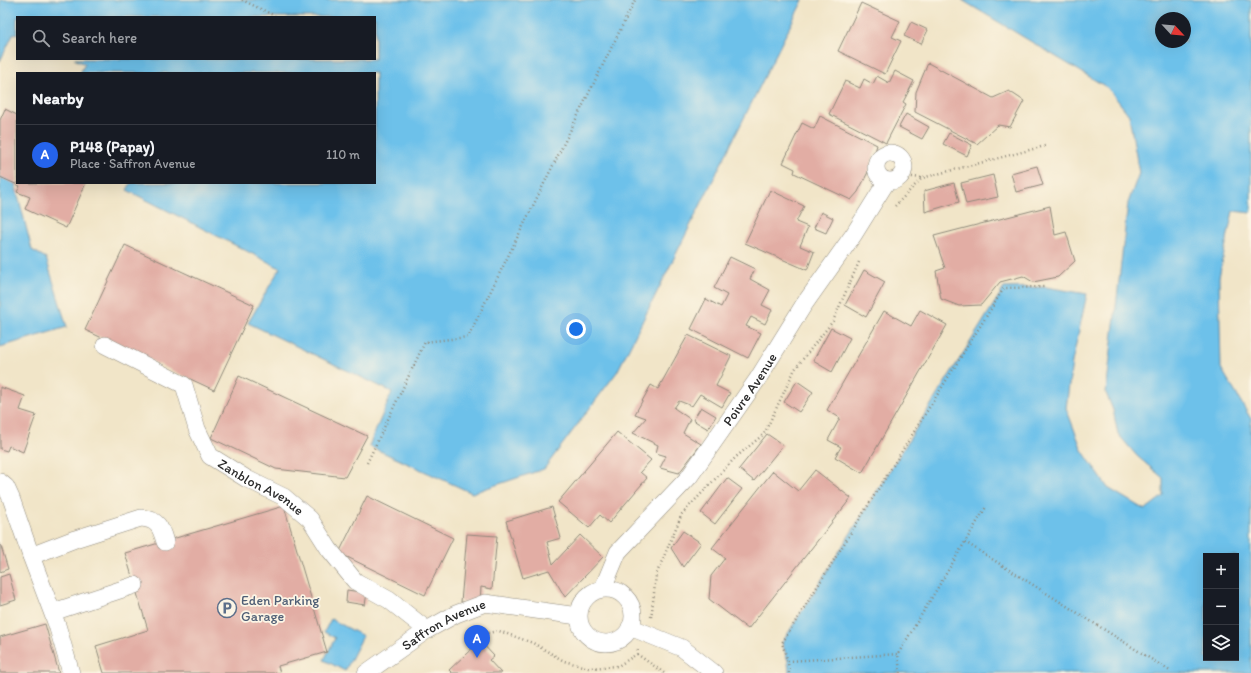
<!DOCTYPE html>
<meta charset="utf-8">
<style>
:root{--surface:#171b24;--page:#242831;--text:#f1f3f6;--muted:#9ea1a6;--line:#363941;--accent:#2563eb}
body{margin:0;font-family:Itim,sans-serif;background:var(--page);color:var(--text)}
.controls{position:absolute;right:12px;bottom:12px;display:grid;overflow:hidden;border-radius:0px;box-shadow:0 4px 16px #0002}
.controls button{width:36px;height:36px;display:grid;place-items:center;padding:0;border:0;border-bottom:1px solid var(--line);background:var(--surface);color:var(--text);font:20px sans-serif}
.compass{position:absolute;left:1155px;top:12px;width:36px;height:36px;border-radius:50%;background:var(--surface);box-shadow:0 4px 16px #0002;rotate:116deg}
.you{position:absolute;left:576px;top:329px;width:14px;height:14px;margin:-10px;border:3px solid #fff;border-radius:50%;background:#1a73e8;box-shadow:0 0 0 6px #1a73e833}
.badge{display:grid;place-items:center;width:26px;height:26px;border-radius:50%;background:var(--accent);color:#fff;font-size:13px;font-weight:700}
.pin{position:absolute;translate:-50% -33px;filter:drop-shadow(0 1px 2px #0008)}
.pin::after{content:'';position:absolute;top:21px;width:14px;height:12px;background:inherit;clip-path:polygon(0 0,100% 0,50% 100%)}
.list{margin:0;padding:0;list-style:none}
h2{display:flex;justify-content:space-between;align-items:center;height:52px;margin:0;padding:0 16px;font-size:17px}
h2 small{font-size:13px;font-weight:400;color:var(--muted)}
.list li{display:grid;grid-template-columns:26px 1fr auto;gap:12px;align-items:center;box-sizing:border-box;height:60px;padding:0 16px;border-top:1px solid var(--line)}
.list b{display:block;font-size:15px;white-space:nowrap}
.list p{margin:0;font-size:13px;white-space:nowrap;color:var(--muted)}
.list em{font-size:13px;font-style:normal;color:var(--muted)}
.icon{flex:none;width:22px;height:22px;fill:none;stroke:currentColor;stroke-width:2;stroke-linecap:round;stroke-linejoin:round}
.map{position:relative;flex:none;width:1251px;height:673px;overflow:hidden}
.search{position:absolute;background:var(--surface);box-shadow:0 4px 16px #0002;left:16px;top:16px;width:360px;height:44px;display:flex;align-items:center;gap:10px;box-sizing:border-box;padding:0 14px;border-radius:0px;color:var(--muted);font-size:15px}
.panel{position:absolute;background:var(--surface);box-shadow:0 4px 16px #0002;left:16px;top:72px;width:360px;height:112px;border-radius:0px}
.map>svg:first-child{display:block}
.water{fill:#6dc1ea;stroke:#4c768a;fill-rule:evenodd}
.building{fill:#e2ada4}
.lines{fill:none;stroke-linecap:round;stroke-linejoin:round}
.street-casing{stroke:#8e887a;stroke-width:18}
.path{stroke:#8e887a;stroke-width:2.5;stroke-dasharray:1 3;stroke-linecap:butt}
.street{stroke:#fff;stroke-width:17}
.labels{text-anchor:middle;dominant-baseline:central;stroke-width:3.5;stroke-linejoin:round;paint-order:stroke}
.street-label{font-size:14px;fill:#2b2b2b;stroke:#fcf5e5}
.service-label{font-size:14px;fill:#4e5e75;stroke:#fcf5e5;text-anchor:start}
</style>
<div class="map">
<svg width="1251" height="673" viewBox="0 0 1251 673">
<rect width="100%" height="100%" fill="#fcf5e5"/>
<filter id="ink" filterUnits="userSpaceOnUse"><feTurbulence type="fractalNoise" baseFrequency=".025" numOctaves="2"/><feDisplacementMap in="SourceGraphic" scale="8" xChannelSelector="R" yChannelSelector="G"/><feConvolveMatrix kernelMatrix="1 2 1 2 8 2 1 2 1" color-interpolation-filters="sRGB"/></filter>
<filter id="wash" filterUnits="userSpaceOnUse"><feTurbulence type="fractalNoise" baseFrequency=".012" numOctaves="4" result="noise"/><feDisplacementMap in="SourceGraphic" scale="16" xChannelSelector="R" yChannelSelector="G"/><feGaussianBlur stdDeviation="0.9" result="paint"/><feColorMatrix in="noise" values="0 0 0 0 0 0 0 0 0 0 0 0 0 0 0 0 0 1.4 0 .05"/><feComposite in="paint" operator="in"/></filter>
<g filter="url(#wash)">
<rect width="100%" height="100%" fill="#f1e5c8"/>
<path class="water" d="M0,0H803L617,372L544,469L472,493L369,446L392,392L248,323L280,268L127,190L131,183H375V73H80L85,64L74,59H375V17H17V34L14,33L0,61Z
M962,0H1251V213L1233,211L1219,277L1221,368L1251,419V673H789L788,661L782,643L1004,288L1046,287L1087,294L1072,362L1066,408L1082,450L1108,488L1145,510L1163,496V478L1137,456L1118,434L1113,410L1106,393L1128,203L1139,173L1129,115L1108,88ZM1161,18H1185V42H1161ZM1206,556H1236V658H1206Z
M3,137L32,250L46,258L67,327L0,347V138Z
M331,619L363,636L345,671L324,660L335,638L324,632Z"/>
<g id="blocks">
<path class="building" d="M861,3L900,21L892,37L901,41L885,74L838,51Z
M911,22L928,30L921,44L904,36Z
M928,63L993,98L1009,91L1024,101L1010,127L998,125L977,144L915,112L916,92Z
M895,71L914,81L903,102L906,104L886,143L829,114L845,81L860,88L864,79L873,84L877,76L889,83Z
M5,109L17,115V183H86L66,228L25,209L30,197L17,192L20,186L0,177V120Z
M906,114L929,127L922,139L899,127Z
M820,116L877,145L870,168L858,192L851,200L794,173L795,169L783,163L802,123L814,129Z
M949,133L972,145L967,156L943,144Z
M1037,166L1043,185L1016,192L1011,173Z
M993,175L998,197L966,204L961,183Z
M954,183L959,202L925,212L924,191Z
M770,190L804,206L796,222L808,227L800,246L814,252L807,270L745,243Z
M1050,206L1055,235L1066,232L1075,261L1058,277L1033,282L1023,276L1000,282L981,305L959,306L941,299L936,271L945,268L934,236Z
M821,212L833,218L826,233L814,228Z
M125,245L254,305L214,390L85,330Z
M730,257L755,269L750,279L770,290L762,305L772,310L765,324L751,317L746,326L761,333L748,358L691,329L706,299L721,307L727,295L714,288Z
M864,270L885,282L866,317L845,305Z
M920,310L947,325L862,473L835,457L841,447L828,440L840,418L827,410L884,311L911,326Z
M831,328L850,338L832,372L813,361Z
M688,335L731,356L716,386L730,393L722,407L700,394L692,406L679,401L674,408L690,419L683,433L701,444L679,473L660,468L666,456L656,453L658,445L633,433L646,418L635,414L651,385L658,389Z
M239,376L367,436L345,477L276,469L211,438Z
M797,381L813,392L799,412L784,402Z
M0,387L25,396L20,410L36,415L23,452L9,446L7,451L0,449Z
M701,407L716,416L708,429L693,420Z
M617,432L651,460L640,472L647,478L609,523L600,515L589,528L558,502Z
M767,434L783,445L754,481L739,469Z
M815,470L851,498L748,629L709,599L711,576L725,558L712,548L773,471L798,491Z
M727,478L742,489L715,524L701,513Z
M367,496L453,538L425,595L339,553Z
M284,506L327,652L278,666L280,673H104L96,646L148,630L125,553Z
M552,507L561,538L547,542L553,564L580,535L603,557L565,597L549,570L523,578L506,521Z
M683,531L701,543L683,567L671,548Z
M467,534L497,536L492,589L481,587L480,603L461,602Z
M0,543L8,569L0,572Z
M9,574L16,600L0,605V577Z
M347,590L367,593L365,605L346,602Z
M45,624L59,673H0V637Z
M480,641L494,656L489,660L501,673H452L449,670Z"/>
</g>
</g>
<g filter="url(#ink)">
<use href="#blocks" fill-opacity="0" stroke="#8e887a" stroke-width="1"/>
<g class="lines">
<defs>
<g id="street">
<circle cx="890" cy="167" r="14"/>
<path id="s1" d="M105,345L184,385L197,429L210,456L247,479L284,497L310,519L329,549L355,581L389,600L427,630"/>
<path d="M0,482L6,487L11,498L31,556L57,625L71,673"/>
<path d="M31,556L75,539L141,518C158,519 161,528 165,542"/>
<path id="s2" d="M603,588L618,552L689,477L757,380L803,306L854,234L887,181"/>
<circle cx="606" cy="616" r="27"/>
<path d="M53,612L135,585"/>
<path d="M630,627L682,648L714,673"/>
<path id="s3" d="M366,673L427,630L456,614L485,603L578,616"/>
</g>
</defs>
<use href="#street" class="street-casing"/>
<path class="path" d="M242,0L275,16
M904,176L922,178L1045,146
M895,206L922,178
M367,463L425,342L468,337L635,0
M965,542L1170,671
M651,617L652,611L656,575L682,514L736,457L764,434L795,369L833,321L859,262
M467,644L482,634L499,631L533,643L564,661L589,668L618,666L637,654L638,649
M637,654L664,673
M788,661L898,654
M789,673L788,662L782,643L1004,288L1046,287
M900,673L898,654L986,507"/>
<use href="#street" class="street"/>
</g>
</g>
<defs>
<symbol id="parking-ring" viewBox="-11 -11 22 22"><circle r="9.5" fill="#fcf5e5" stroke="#5c6f8a" stroke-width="1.5"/><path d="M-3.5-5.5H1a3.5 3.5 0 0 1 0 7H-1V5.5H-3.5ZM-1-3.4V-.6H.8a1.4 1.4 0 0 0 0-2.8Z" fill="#5c6f8a"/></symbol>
</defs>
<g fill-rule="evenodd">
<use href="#parking-ring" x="216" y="597" width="22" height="22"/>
</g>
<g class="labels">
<g class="street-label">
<text stroke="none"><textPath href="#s2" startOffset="249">Poivre Avenue</textPath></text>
<text stroke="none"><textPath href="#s1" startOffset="224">Zanblon Avenue</textPath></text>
<text stroke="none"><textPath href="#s3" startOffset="92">Saffron Avenue</textPath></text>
</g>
<g class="service-label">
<text x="241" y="600">Eden Parking<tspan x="241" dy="16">Garage</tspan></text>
</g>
</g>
</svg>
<div class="controls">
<button>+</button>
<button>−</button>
<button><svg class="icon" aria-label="layers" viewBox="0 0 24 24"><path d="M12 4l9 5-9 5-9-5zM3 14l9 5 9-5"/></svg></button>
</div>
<svg class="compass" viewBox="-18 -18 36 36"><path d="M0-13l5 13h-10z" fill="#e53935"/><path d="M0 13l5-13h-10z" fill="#9ea1a6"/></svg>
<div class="you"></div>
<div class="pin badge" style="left:477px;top:658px">A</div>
<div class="search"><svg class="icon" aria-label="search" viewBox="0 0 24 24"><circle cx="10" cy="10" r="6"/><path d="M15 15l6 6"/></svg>Search here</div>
<section class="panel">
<h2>Nearby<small></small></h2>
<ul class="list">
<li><span class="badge">A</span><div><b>P148 (Papay)</b><p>Place · Saffron Avenue</p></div><em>110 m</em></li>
</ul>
</section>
</div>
